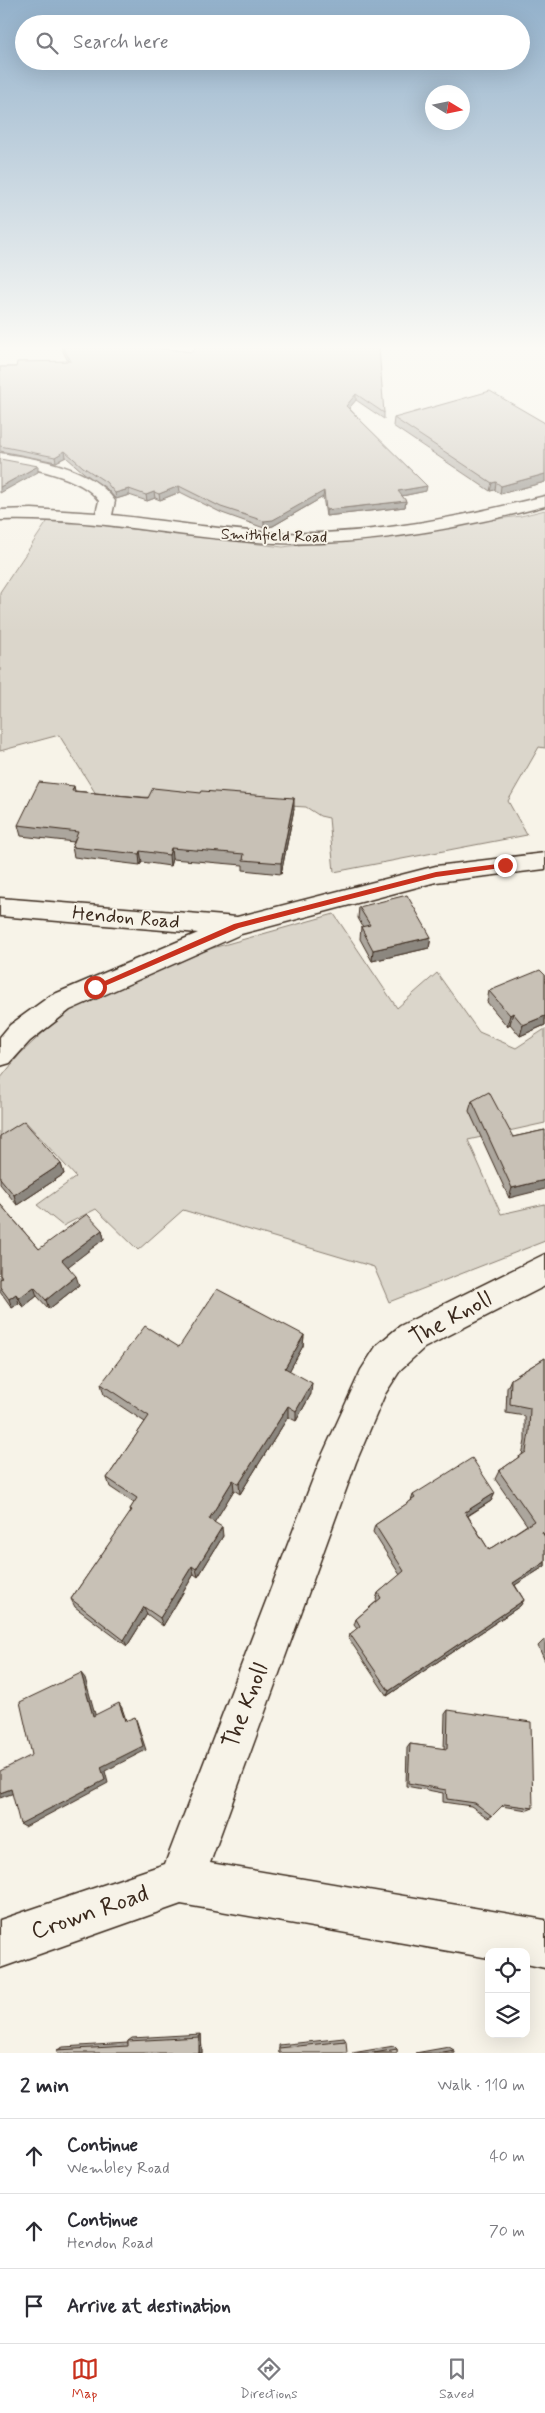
<!DOCTYPE html>
<meta charset="utf-8">
<style>
:root{--surface:#fff;--page:#f7f7f7;--text:#2b2b33;--muted:#7c7c81;--line:#e1e1e2;--accent:#c8321e}
body{margin:0;font-family:Mynerve,sans-serif;background:var(--page);color:var(--text)}
.controls{position:absolute;right:15px;bottom:15px;display:grid;overflow:hidden;border-radius:10px;box-shadow:0 5px 20px #0002}
.controls button{width:45px;height:45px;display:grid;place-items:center;padding:0;border:0;border-bottom:1px solid var(--line);background:var(--surface);color:var(--text);font:25px sans-serif}
.compass{position:absolute;left:425px;top:85px;width:45px;height:45px;border-radius:50%;background:var(--surface);box-shadow:0 5px 20px #0002;rotate:100deg}
.stop{position:absolute;width:15px;height:15px;margin:-11px;border:4px solid #c8321e;border-radius:50%;background:#fff}
.stop.end{background:#c8321e;border-color:#fff;box-shadow:0 1px 5px #0008}
.list{margin:0;padding:0;list-style:none}
h2{display:flex;justify-content:space-between;align-items:center;height:65px;margin:0;padding:0 20px;font-size:21px}
h2 small{font-size:16px;font-weight:400;color:var(--muted)}
.list li{display:grid;grid-template-columns:32px 1fr auto;gap:15px;align-items:center;box-sizing:border-box;height:75px;padding:0 20px;border-top:1px solid var(--line)}
.list b{display:block;font-size:19px;white-space:nowrap}
.list p{margin:0;font-size:16px;white-space:nowrap;color:var(--muted)}
.list em{font-size:16px;font-style:normal;color:var(--muted)}
.icon{flex:none;width:28px;height:28px;fill:none;stroke:currentColor;stroke-width:2;stroke-linecap:round;stroke-linejoin:round}
.map{position:relative;flex:none;width:545px;height:2053px;overflow:hidden}
.search{position:absolute;background:var(--surface);box-shadow:0 5px 20px #0002;left:15px;right:15px;top:15px;height:55px;display:flex;align-items:center;gap:12px;box-sizing:border-box;padding:0 18px;border-radius:28px;color:var(--muted);font-size:19px}
.sheet{height:290px;background:var(--surface)}
nav{display:flex;justify-content:space-around;align-items:center;box-sizing:border-box;height:70px;border-top:1px solid var(--line);background:var(--surface);font-size:14px;color:var(--muted)}
nav a{display:grid;justify-items:center;gap:2px}
nav .on{color:var(--accent)}
.map>svg:first-child{display:block}
.green{fill:#dbd6cb;stroke:#8b8074}
.lines{fill:none;stroke-linecap:round;stroke-linejoin:round}
.minor-casing{stroke:#3b2a1e;stroke-width:3}
.minor{fill:#f7f3e8;fill-rule:evenodd}
.wall{fill:#aca69d;stroke:#3b2a1e}
.shaded-wall{fill:#8c877f;stroke:#3b2a1e}
.building{fill:#c8c1b6;stroke:#3b2a1e}
.route{fill:#c8321e}
.labels{text-anchor:middle;dominant-baseline:central;stroke-width:4;stroke-linejoin:round;paint-order:stroke}
.far-street-label{font-size:16px;fill:#3b2a1e;stroke:#f7f3e8}
.street-label{font-size:20px;fill:#3b2a1e;stroke:#f7f3e8}
.near-street-label{font-size:24px;fill:#3b2a1e;stroke:#f7f3e8}
</style>
<div class="map">
<svg width="545" height="2053" viewBox="0 0 545 2053">
<rect width="100%" height="100%" fill="#f7f3e8"/>
<filter id="ink" filterUnits="userSpaceOnUse"><feTurbulence type="fractalNoise" baseFrequency=".02" numOctaves="2"/><feDisplacementMap in="SourceGraphic" scale="10" xChannelSelector="R" yChannelSelector="G"/><feConvolveMatrix kernelMatrix="1 2 1 2 8 2 1 2 1" color-interpolation-filters="sRGB"/></filter>
<g filter="url(#ink)">
<path class="green" d="M545,510V748L539,747L508,801L527,835L334,872L329,818L320,816L306,807L96,794L59,735L0,751V592L49,519L283,547L521,516Z
M334,914L397,1008L437,973L479,1032L516,1048L545,1029V1123L468,1140L501,1214L545,1204V1241L389,1302L374,1267L183,1210L138,1250L96,1209L63,1226L37,1205L76,1177L25,1121L0,1138V1079L20,1054L64,1013L209,949Z"/>
<g class="lines">
<defs>
<path id="minor" d="M0,453C39,459 92,467 115,501L112,515C169,521 225,531 282,533C370,536 460,517 545,496V506C457,530 347,549 256,542C170,536 87,517 0,520V510L32,509L96,513L99,501C82,476 28,467 0,463Z
M545,853V869L436,882L241,934L70,1010L30,1041L10,1063L0,1066V1037L10,1025L50,996L198,933L0,916V898L237,917L436,866Z
M545,1254V1286L424,1348L401,1369L385,1394L356,1462L210,1863L545,1920V1968L526,1964V1952H489V1958L181,1904L0,1968V1920L165,1864L321,1458L361,1370L377,1345L400,1326Z"/>
</defs>
<use href="#minor" class="minor-casing"/>
<use href="#minor" class="minor"/>
</g>
<path class="wall" d="M61,345L148,347L192,352L369,345L384,413V419L356,400L349,408L426,491L402,496L406,501L405,507L326,516L323,497L273,526L264,528L222,513L180,492L160,500L155,498L147,501L129,495L116,499L106,488L84,473L66,457L56,462L0,451V367H16L68,361L62,350Z
M394,418L545,423V482L500,494L495,490L490,491L393,426Z
M74,786L75,791L148,798L294,809L281,874L243,870V865L172,859L170,866L142,862L140,865L74,857L72,847L74,842L21,836L18,825Z
M359,907L431,937L429,948L372,961L360,939L361,927H363L358,918Z
M545,975V1025L520,1036L510,1024L507,1026L487,1002L489,991Z
M472,1101L513,1137L545,1130L509,1198L469,1111Z
M0,1136L61,1164L64,1174L17,1205L0,1184Z
M0,1204L39,1249L102,1230L104,1239L68,1266L79,1285L49,1309L37,1296L23,1307L19,1303L12,1308L0,1291Z
M304,1335L303,1346L289,1371L311,1394L296,1421L288,1417L240,1494L234,1490L214,1522L223,1536L198,1577L194,1574L163,1626L147,1614L127,1646L75,1607L71,1599L131,1512L130,1509L134,1503L110,1487L107,1478L145,1422L104,1395L101,1384L179,1347Z
M545,1358V1566L515,1585L524,1600L520,1606L387,1696L349,1639L350,1634L357,1629L354,1625L356,1619L377,1601L376,1599L378,1593L400,1575L373,1532L375,1525L411,1501L413,1495L495,1493L491,1501L468,1516L489,1550L527,1525L495,1479L499,1471L522,1455L525,1441V1416L506,1413L507,1388L511,1379Z
M545,1640V1661L538,1646L543,1641Z
M448,1710L533,1808L528,1810L501,1806L492,1816L488,1818L471,1806L443,1802V1793L406,1786L407,1748L410,1744L444,1749L445,1714Z
M201,2034L202,2053L57,2050L63,2047L128,2043V2041L132,2038Z
M344,2038L346,2041L279,2053V2045Z
M394,2046L397,2049V2053H352Z
M449,2047L454,2050L455,2053H415Z"/>
<path class="shaded-wall" d="M356,394V400L346,412V406Z
M65,451L66,457L56,462L55,457Z
M38,466V472L0,493V487Z
M545,474V482L500,494L501,486Z
M496,482L495,490L490,491L492,483Z
M179,486L180,492L160,500L159,494Z
M427,486L426,491L397,497L398,491Z
M129,489V495L116,499L115,493Z
M324,491L323,497L273,526L264,528V521Z
M154,492L155,498L147,501L146,495Z
M406,501L405,507L326,516V510Z
M294,798V809L281,874V863Z
M171,848L172,859L170,866L169,855Z
M140,851L142,862L140,865L139,854Z
M431,937L429,948L372,961L373,950Z
M513,1013L510,1024L507,1026L510,1015Z
M545,1016V1025L520,1036L523,1025Z
M61,1164L64,1174L17,1205L14,1195Z
M545,1180V1189L509,1198L512,1188Z
M102,1230L104,1239L65,1269L62,1260Z
M76,1276L79,1285L49,1309L46,1300Z
M34,1287L37,1296L23,1307L19,1298Z
M16,1294L19,1303L12,1308L9,1299Z
M304,1335L303,1346L285,1379V1368Z
M312,1383L311,1394L296,1421V1411Z
M288,1406V1417L240,1494L239,1484Z
M233,1480L234,1490L211,1528L209,1519Z
M495,1493L491,1501L462,1519L465,1512Z
M222,1527L223,1536L198,1577L196,1569Z
M545,1562V1566L509,1589L513,1583Z
M192,1566L194,1574L163,1626L160,1618Z
M524,1600L520,1606L387,1696L389,1691Z
M144,1607L147,1614L127,1646L124,1640Z
M81,1673L85,1678L97,1721L93,1716Z
M119,1703L122,1708L128,1726L125,1721Z
M135,1717L137,1722L146,1750L105,1771L108,1783L25,1827L20,1824L101,1767Z
M11,1789L17,1792L0,1798V1793Z
M201,2034L202,2053H199V2037Z"/>
<path class="building" d="M61,345H148L147,347L192,352L197,345H369L370,348H379L384,413L356,394L346,406L427,486L398,491L406,501L326,510L324,491L273,520L264,521L221,507L179,486L159,494L154,492L146,495L129,489L115,493L106,482L83,467L65,451L55,457L0,446V367H16L17,362L71,361Z
M490,391L545,423V474L501,486L496,482L492,483L394,418Z
M0,459L38,466L0,487Z
M39,782L74,786L72,791L148,798L153,788L201,793L202,791L294,798L281,863L243,860L244,854L171,848L169,855L140,851L139,854L72,847L78,832L18,825Z
M407,895L431,937L373,950L361,927L370,925L359,907Z
M540,970L545,975V1016L523,1025L513,1013L510,1015L489,991Z
M489,1092L513,1137L545,1130V1180L512,1188L472,1101Z
M24,1121L61,1164L14,1195L0,1178V1136Z
M0,1204L39,1249L87,1214L102,1230L62,1260L76,1276L46,1300L34,1287L19,1298L16,1294L9,1299L0,1287V1279L2,1278L0,1275Z
M217,1289L304,1335L285,1368L312,1383L296,1411L288,1406L239,1484L233,1480L209,1519L222,1527L196,1569L192,1566L160,1618L144,1607L124,1640L71,1599L132,1510L130,1509L137,1498L107,1478L149,1416L101,1384L145,1326L179,1347Z
M545,1358V1536L542,1532L545,1537V1562L513,1583L524,1600L389,1691L350,1634L360,1626L356,1619L381,1598L378,1593L404,1571L375,1525L415,1498L413,1495L472,1458L495,1493L465,1512L489,1550L534,1521L499,1471L526,1452L529,1432L530,1408L510,1404L511,1379Z
M81,1673L93,1716L119,1703L125,1721L135,1717L143,1746L101,1767L105,1780L20,1824L11,1789L0,1793V1771L32,1755L20,1702Z
M448,1710L531,1722L533,1808L504,1804L492,1816L475,1803L447,1799L446,1790L408,1783L410,1744L447,1749Z
M199,2037V2053H57V2050L128,2046V2041Z
M346,2041L347,2053H279V2048Z
M397,2049V2053H374Z
M454,2050L455,2053H438Z"/>
</g>
<linearGradient id="sky" x2="0" y2="1"><stop stop-color="#93b1cb"/><stop offset="0.55" stop-color="#fbfaf5"/><stop offset="1" stop-color="#fbfaf5" stop-opacity="0"/></linearGradient>
<rect width="545" height="632" fill="url(#sky)"/>
<path class="route" d="M505,863H508V867L436,877L239,928L98,989L91,987L234,924L436,872Z"/>
<g class="labels">
<g class="far-street-label">
<text transform="translate(274 536) rotate(2)">Smithfield Road</text>
</g>
<g class="street-label">
<text transform="translate(126 918) rotate(5)">Hendon Road</text>
</g>
<g class="near-street-label">
<text transform="translate(451 1319) rotate(-29)">The Knoll</text>
<text transform="translate(246 1706) rotate(-69)">The Knoll</text>
<text transform="translate(90 1913) rotate(-19)">Crown Road</text>
</g>
</g>
</svg>
<div class="controls">
<button><svg class="icon" aria-label="locate" viewBox="0 0 24 24"><circle cx="12" cy="12" r="6"/><path d="M12 2v4M12 18v4M2 12h4M18 12h4"/></svg></button>
<button><svg class="icon" aria-label="layers" viewBox="0 0 24 24"><path d="M12 4l9 5-9 5-9-5zM3 14l9 5 9-5"/></svg></button>
</div>
<svg class="compass" viewBox="-18 -18 36 36"><path d="M0-13l5 13h-10z" fill="#e53935"/><path d="M0 13l5-13h-10z" fill="#7c7c81"/></svg>
<div class="stop" style="left:95px;top:987px"></div>
<div class="stop end" style="left:505px;top:865px"></div>
<div class="search"><svg class="icon" aria-label="search" viewBox="0 0 24 24"><circle cx="10" cy="10" r="6"/><path d="M15 15l6 6"/></svg>Search here</div>
</div>
<section class="sheet">
<h2>2 min<small>Walk · 110 m</small></h2>
<ul class="list">
<li><svg class="icon" aria-label="ahead" viewBox="0 0 24 24"><path d="M12 20V5M6 11l6-6 6 6"/></svg><div><b>Continue</b><p>Wembley Road</p></div><em>40 m</em></li>
<li><svg class="icon" aria-label="ahead" viewBox="0 0 24 24"><path d="M12 20V5M6 11l6-6 6 6"/></svg><div><b>Continue</b><p>Hendon Road</p></div><em>70 m</em></li>
<li><svg class="icon" aria-label="arrive" viewBox="0 0 24 24"><path d="M6 21V4h12l-3 4 3 4H6"/></svg><div><b>Arrive at destination</b></div></li>
</ul>
</section>
<nav>
<a class="on"><svg class="icon" aria-label="map" viewBox="0 0 24 24"><path d="M3 6l6-2 6 2 6-2v14l-6 2-6-2-6 2zM9 4v14M15 6v14"/></svg>Map</a>
<a><svg class="icon" aria-label="directions" viewBox="0 0 24 24"><path d="M12 3l9 9-9 9-9-9zM9 14v-3h6M13 9l2 2-2 2"/></svg>Directions</a>
<a><svg class="icon" aria-label="saved" viewBox="0 0 24 24"><path d="M7 4h10v16l-5-4-5 4z"/></svg>Saved</a>
</nav>
